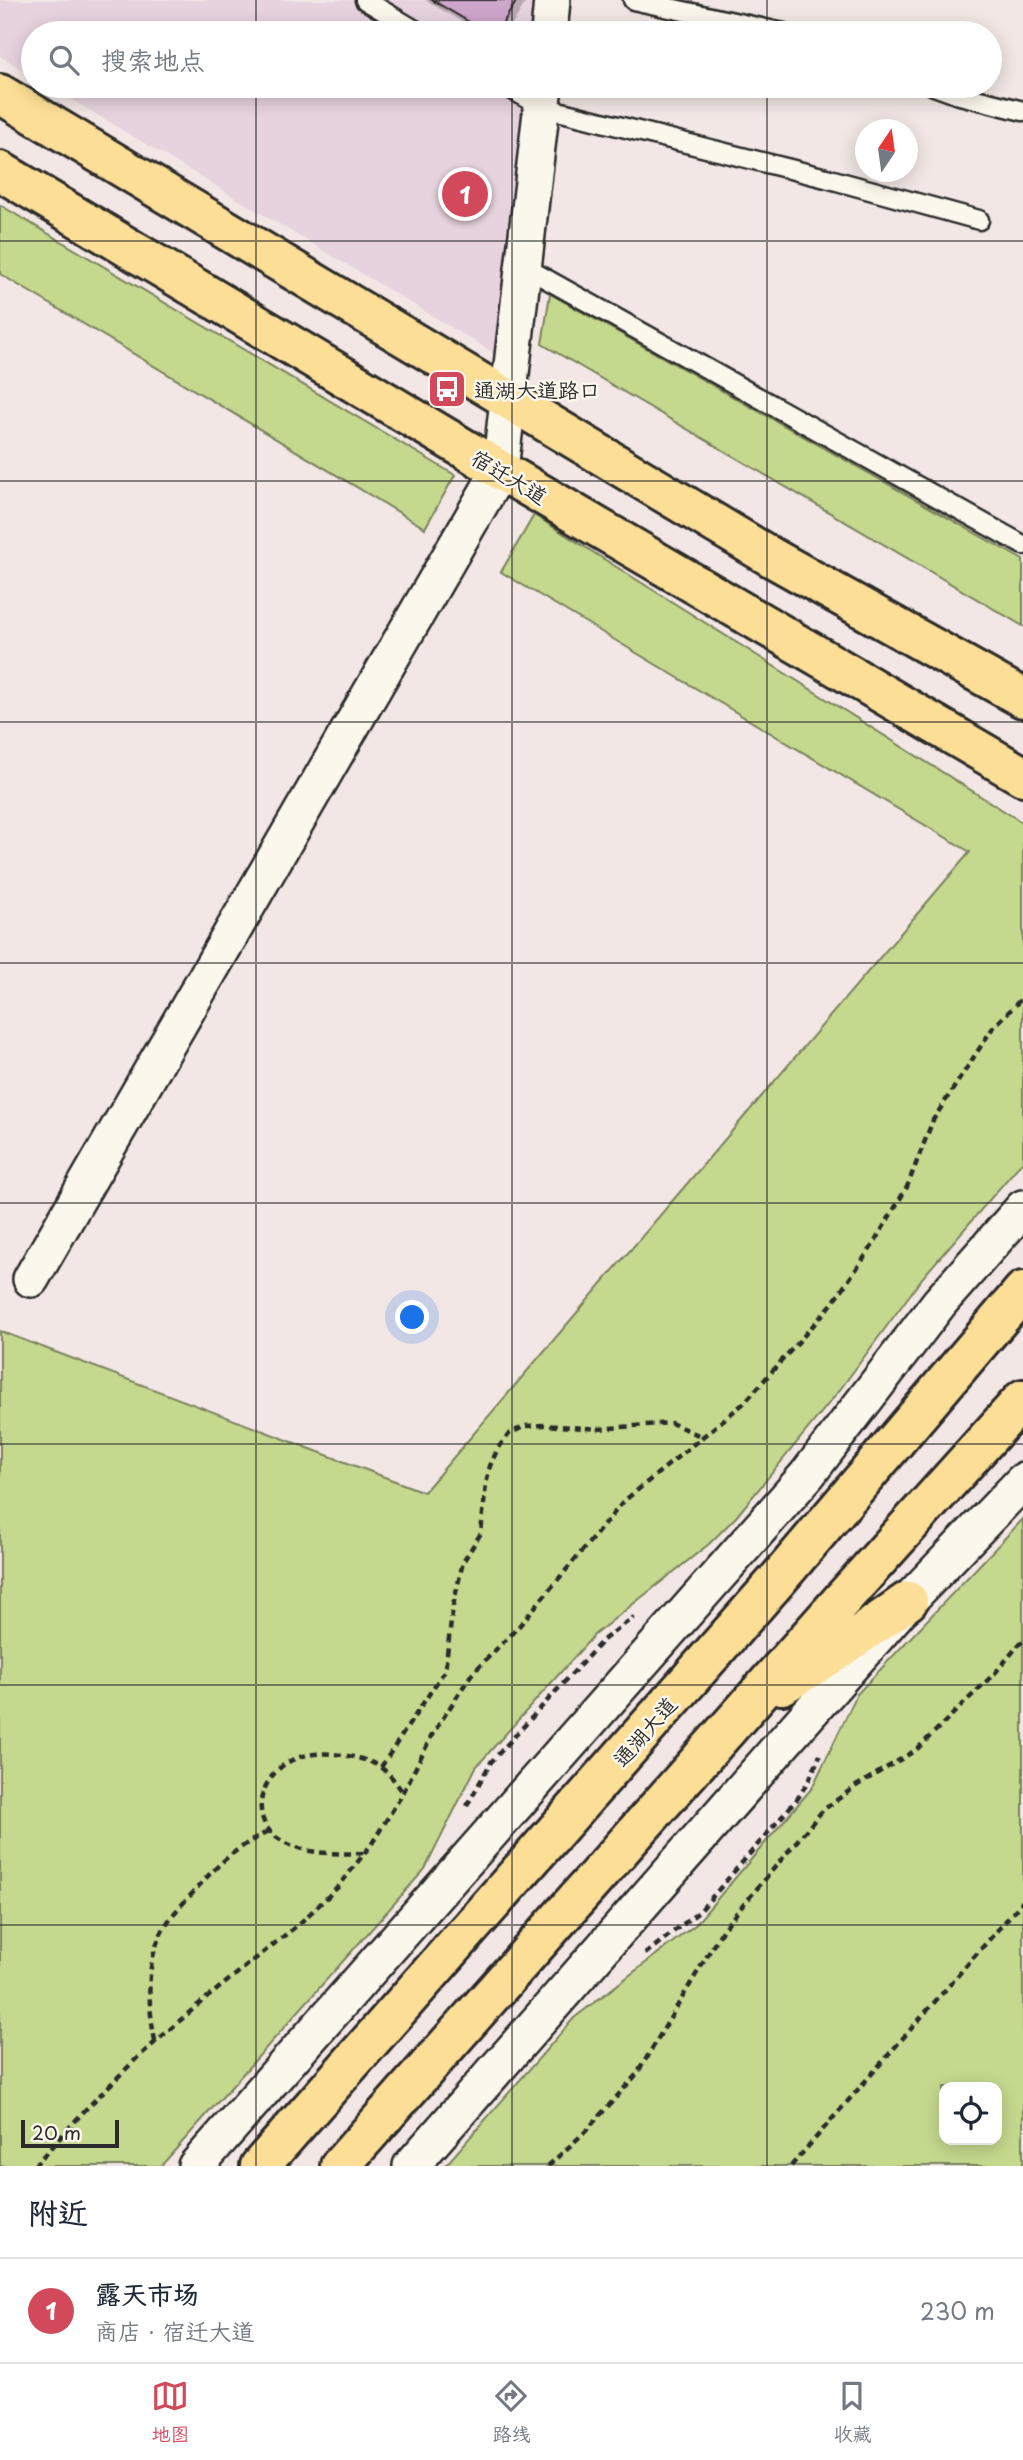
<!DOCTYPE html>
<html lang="zh">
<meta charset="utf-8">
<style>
:root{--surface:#fff;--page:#f2f2f3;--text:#1f2937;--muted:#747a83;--line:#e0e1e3;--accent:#d1495b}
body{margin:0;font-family:"Playpen Sans","LXGW WenKai TC",sans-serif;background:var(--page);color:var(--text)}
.controls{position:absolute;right:21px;bottom:21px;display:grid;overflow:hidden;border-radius:14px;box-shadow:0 4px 18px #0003}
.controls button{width:63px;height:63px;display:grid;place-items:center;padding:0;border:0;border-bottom:2px solid var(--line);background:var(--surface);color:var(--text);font:35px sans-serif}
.compass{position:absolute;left:855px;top:119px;width:63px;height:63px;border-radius:50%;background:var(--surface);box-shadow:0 4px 18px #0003;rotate:13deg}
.scale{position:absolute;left:21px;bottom:18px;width:98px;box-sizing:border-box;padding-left:7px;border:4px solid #2b2b2b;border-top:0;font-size:19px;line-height:24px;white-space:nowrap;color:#2b2b2b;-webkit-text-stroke:5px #fbf7ec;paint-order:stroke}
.you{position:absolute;left:413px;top:1318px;width:24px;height:24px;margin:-18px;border:5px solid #fff;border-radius:50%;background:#1a73e8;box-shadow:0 0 0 10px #1a73e833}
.badge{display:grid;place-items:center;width:46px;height:46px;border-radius:50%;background:var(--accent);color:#fff;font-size:23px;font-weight:700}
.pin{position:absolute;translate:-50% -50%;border:4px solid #fff;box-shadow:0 2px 7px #0006}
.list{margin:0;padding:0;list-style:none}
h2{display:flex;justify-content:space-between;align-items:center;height:91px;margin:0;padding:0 28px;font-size:30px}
h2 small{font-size:23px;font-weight:400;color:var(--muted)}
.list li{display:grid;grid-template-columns:46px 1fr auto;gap:21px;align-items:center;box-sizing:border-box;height:105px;padding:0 28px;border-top:2px solid var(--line)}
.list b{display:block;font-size:26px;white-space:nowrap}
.list p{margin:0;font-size:23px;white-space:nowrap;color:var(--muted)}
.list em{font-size:23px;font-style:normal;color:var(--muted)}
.icon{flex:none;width:38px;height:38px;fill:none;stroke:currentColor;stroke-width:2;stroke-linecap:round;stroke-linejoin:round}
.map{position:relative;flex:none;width:1023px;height:2166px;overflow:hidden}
.search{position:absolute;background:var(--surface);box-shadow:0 4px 18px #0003;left:21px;right:21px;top:21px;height:77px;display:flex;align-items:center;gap:18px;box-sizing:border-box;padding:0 24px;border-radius:38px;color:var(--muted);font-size:26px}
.sheet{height:196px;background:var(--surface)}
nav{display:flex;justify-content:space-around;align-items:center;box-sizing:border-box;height:98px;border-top:2px solid var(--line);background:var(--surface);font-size:19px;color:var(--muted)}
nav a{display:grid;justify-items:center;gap:4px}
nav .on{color:var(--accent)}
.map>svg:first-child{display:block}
.built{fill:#e7d3dd}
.green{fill:#c5d98e;stroke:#78825c;stroke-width:2;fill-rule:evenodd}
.shadow{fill:#0003}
.building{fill:#cea5cb;stroke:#2b2b2b;stroke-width:2}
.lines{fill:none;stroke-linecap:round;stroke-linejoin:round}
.lane-casing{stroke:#2b2b2b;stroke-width:23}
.street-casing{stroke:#2b2b2b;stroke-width:40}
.primary-casing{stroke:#2b2b2b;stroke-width:44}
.path{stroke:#2b2b2b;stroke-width:4.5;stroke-dasharray:7 5;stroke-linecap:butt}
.lane{stroke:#fbf7ec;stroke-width:18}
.street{stroke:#fbf7ec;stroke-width:35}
.primary{stroke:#fdde96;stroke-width:38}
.grid{fill:none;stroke:#2b2b2b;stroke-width:2;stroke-opacity:0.55}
.labels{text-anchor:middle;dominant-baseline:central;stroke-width:5;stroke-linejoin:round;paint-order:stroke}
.poi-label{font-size:21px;fill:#2b2b2b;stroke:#fbf7ec;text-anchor:start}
.street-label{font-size:21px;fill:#2b2b2b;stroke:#fbf7ec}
</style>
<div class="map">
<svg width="1023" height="2166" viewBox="0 0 1023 2166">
<rect width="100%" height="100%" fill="#f2e7e5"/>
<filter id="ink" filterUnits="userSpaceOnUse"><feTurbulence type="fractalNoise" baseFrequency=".0143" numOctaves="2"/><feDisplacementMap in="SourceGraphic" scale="14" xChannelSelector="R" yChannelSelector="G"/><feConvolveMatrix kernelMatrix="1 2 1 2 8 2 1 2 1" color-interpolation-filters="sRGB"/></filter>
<g filter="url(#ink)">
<path class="built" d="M0,0H546L543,33H33V76L0,56Z
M49,86H537L509,362Z"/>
<path class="green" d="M0,205L455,475L425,528L0,274Z
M550,294L1023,560V626L542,344Z
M534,515L1023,823V1161L923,1277L839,1391L736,1517L709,1544L594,1635L476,1767L425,1869L161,2166H0V1331L424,1492L970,852L501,572Z
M1023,1519V2166H445L574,2018L695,1925L812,1788L857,1694ZM944,2087H997V2140H944Z"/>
<path class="shadow" d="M425,0H527L507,33H481Z"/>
<path class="building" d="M432,0H517L497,33H488Z"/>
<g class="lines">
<defs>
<path id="lane" d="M365,0L420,33
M633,0L784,33
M506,86L542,107L826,178L979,220
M934,86L956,94L1023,111
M523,266L1023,545"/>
<path id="street" d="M549,33L552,0
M31,1279L500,470L544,86
M196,2166L807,1475L940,1302L1023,1208
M411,2166L908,1601L1023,1481"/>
<path id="primary" d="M0,94L771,557L1023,698
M0,171L500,470L1023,776
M782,1685L837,1651L908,1601
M260,2166L780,1577L1023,1291
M340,2166L839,1603L1023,1399"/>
</defs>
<use href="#lane" class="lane-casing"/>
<use href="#street" class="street-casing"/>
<use href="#primary" class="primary-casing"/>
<path class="path" d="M381,1767L445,1670L453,1606L463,1562L481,1533L486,1484L490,1466L498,1448L510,1433L526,1426L545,1425L598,1429L671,1423L703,1437
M467,1806L491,1762L603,1640L634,1617
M363,1853C336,1854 309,1855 284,1842C250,1825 256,1784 285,1764C303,1752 327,1752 348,1756C376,1761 388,1769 403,1793
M645,1954L700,1911L798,1798L810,1778L820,1755
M155,2041C148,2003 144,1960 166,1925C174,1911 187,1900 197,1888C222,1860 235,1849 269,1831
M34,2166L87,2108L137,2058L199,2004L299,1924L338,1887L371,1845L403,1793L432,1735L471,1675L519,1626L624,1501L744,1403L832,1304L871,1248L907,1187L933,1120L992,1029L1023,997
M548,2166L584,2133L637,2074L723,1929L823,1810L856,1786L916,1750L995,1673L1023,1640
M791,2166L1023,1901"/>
<use href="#lane" class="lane"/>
<use href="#street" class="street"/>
<use href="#primary" class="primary"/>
</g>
</g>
<path class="grid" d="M256,0V33M512,0V33M767,0V33M256,86V2166M512,86V2166M767,86V2166M0,241H1023M0,481H1023M0,722H1023M0,963H1023M0,1203H1023M0,1444H1023M0,1685H1023M0,1925H1023"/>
<defs>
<symbol id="bus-square" viewBox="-11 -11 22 22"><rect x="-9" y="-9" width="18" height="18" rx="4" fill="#d1495b" stroke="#fbf7ec"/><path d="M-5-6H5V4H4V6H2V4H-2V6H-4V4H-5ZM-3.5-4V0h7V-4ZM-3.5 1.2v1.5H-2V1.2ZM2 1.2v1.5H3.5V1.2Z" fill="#fff"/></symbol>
</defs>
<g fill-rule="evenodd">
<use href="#bus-square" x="425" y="367" width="44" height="44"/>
</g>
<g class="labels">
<g class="poi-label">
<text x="474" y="389">通湖大道路口</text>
</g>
<g class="street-label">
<text transform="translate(510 476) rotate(31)">宿迁大道</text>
<text transform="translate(644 1731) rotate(-49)">通湖大道</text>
</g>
</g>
</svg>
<div class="controls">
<button><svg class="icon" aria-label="locate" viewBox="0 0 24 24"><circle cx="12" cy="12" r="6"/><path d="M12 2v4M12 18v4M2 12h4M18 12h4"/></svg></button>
</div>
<svg class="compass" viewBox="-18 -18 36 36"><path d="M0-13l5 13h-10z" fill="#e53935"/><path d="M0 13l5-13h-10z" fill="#747a83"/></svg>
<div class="scale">20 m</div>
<div class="you"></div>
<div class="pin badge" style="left:465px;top:194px">1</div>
<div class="search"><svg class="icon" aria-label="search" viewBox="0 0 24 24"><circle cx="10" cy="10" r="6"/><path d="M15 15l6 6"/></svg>搜索地点</div>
</div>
<section class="sheet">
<h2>附近<small></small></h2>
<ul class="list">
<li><span class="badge">1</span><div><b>露天市场</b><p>商店 · 宿迁大道</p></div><em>230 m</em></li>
</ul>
</section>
<nav>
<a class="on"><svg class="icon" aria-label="map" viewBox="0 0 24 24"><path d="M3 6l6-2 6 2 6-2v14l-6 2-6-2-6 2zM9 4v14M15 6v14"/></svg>地图</a>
<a><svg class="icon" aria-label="directions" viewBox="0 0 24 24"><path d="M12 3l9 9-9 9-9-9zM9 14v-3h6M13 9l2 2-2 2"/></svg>路线</a>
<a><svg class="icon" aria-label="saved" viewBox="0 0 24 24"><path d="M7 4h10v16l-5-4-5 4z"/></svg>收藏</a>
</nav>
